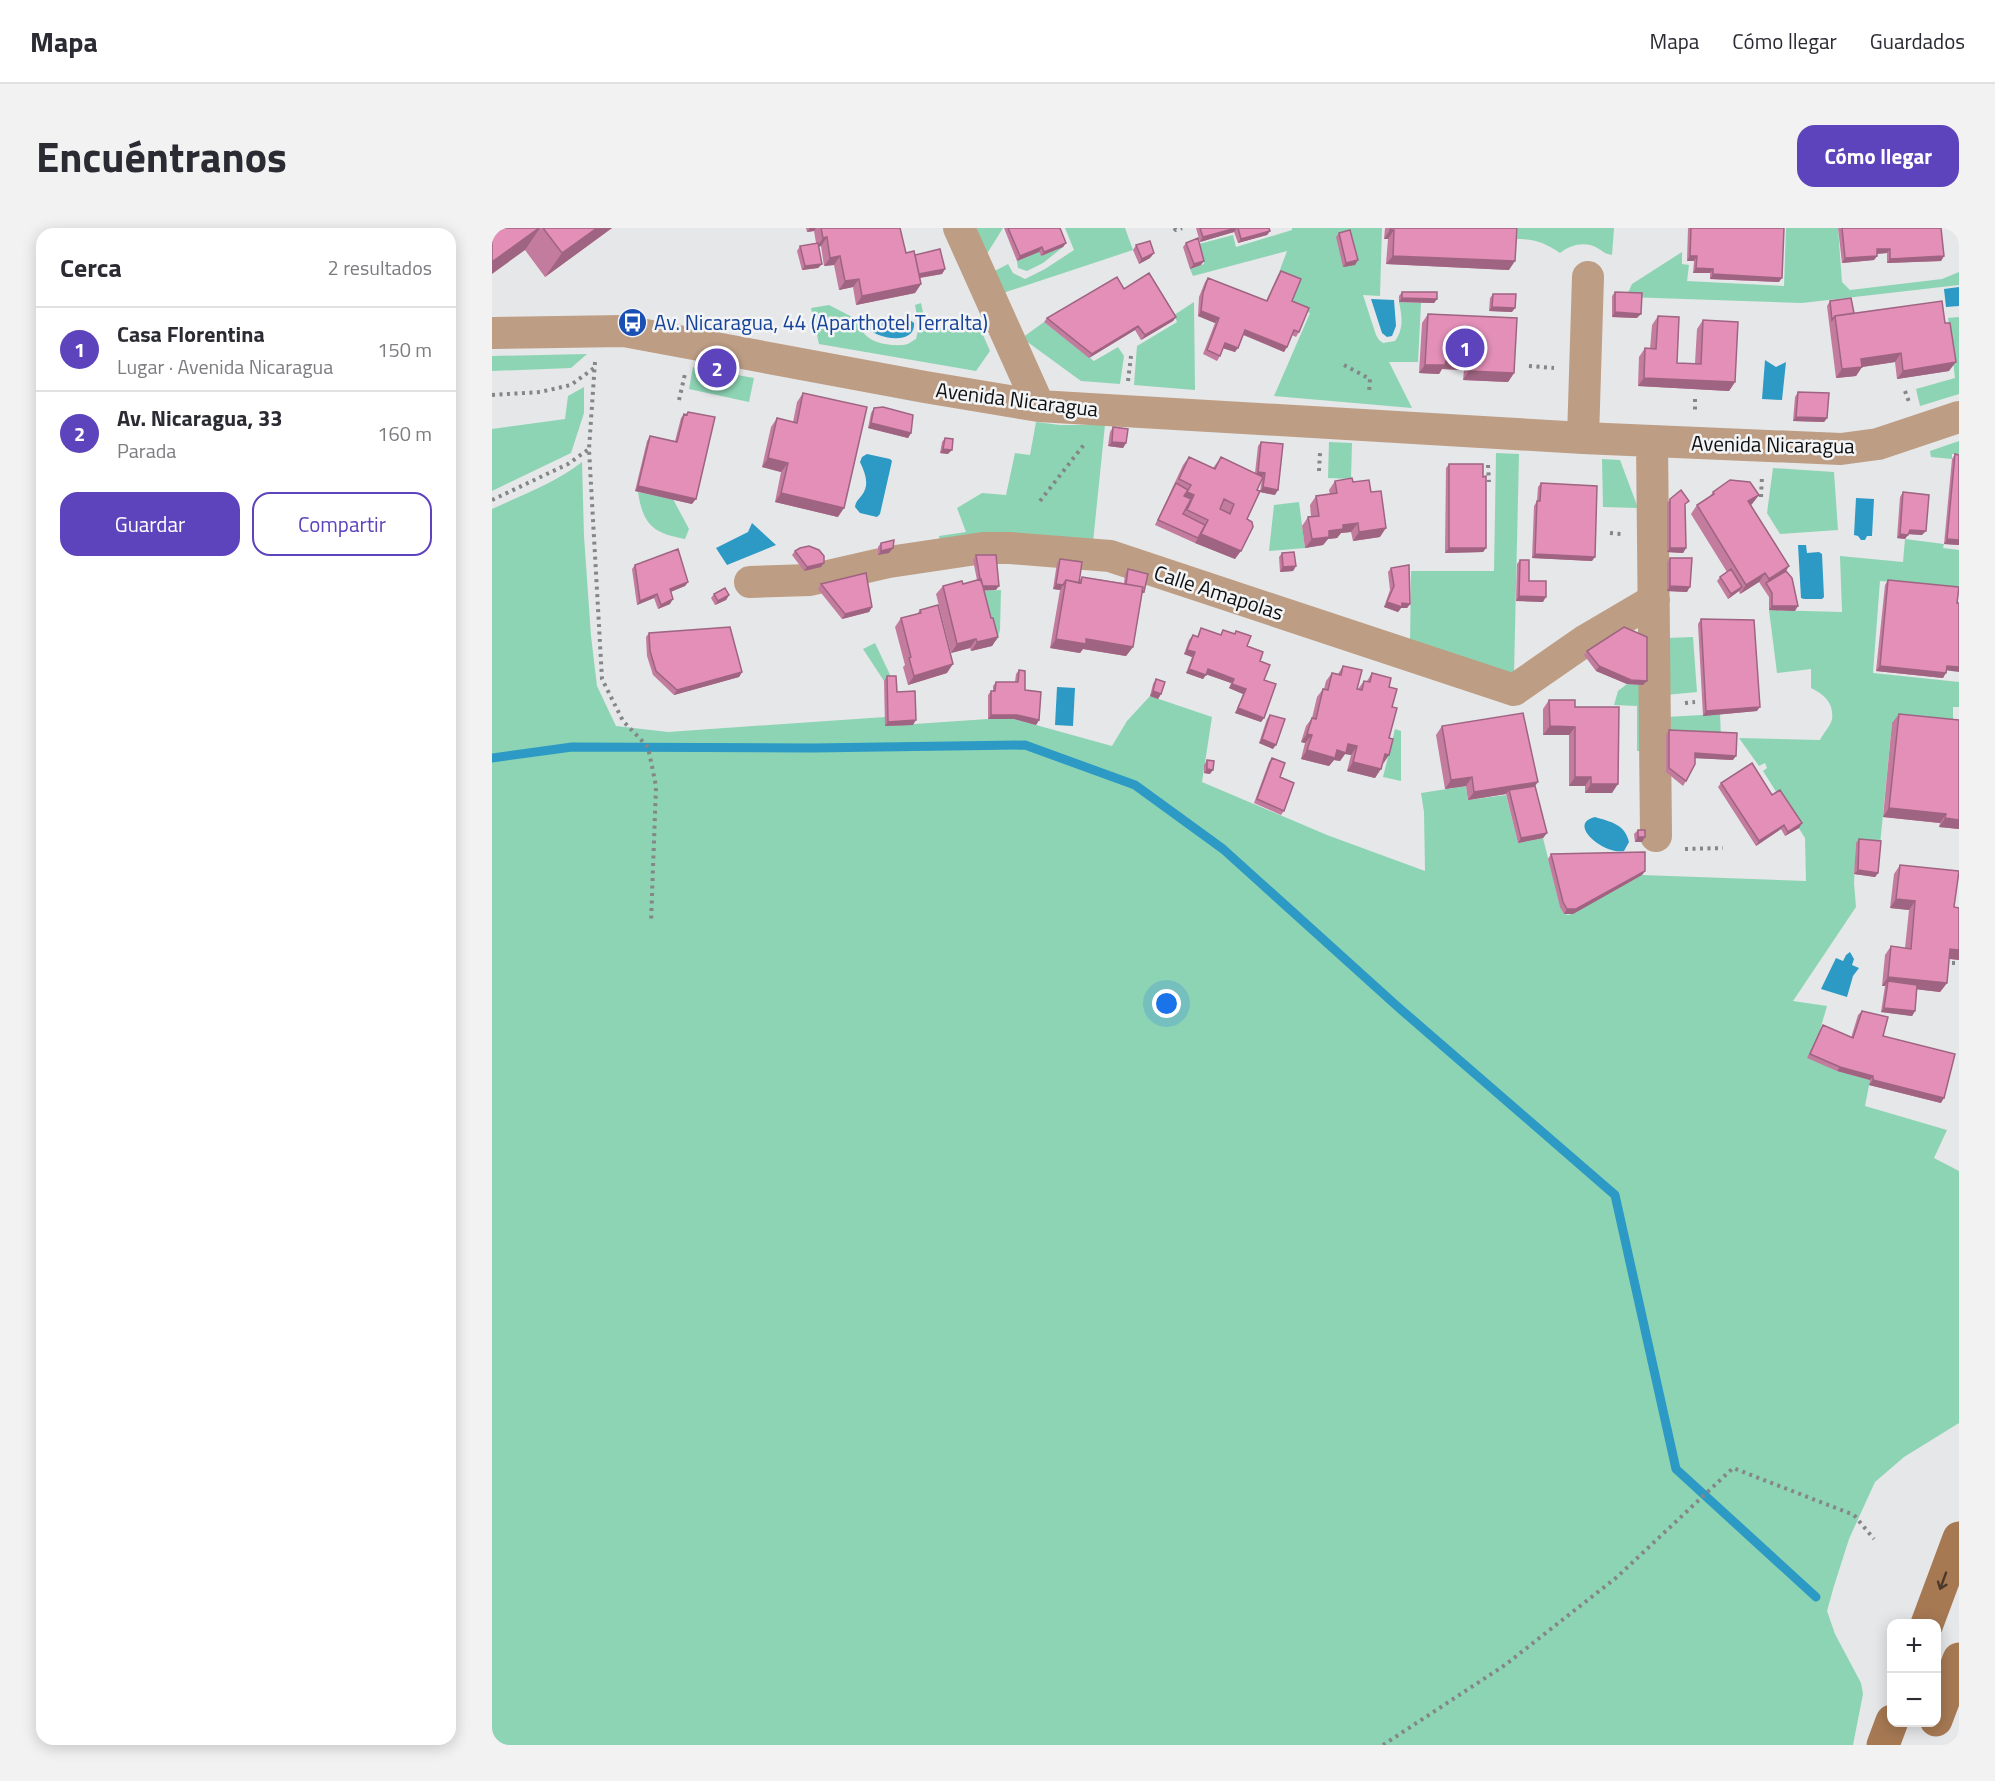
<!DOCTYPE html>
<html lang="es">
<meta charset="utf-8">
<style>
:root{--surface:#fff;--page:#f2f2f3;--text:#2b2b33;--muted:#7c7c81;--line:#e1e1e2;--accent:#5d43bc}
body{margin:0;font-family:"Titillium Web",sans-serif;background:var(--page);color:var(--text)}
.controls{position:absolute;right:18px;bottom:18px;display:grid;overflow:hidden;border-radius:12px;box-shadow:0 3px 15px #0003}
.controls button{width:54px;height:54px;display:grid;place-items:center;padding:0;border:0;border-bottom:2px solid var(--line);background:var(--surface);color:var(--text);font:30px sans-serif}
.you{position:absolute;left:675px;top:776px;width:21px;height:21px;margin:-15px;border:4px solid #fff;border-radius:50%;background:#1a73e8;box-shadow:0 0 0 9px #1a73e833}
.badge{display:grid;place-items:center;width:39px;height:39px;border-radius:50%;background:var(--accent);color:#fff;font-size:20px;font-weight:700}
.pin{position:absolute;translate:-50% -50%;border:3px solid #fff;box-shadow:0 2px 6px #0006}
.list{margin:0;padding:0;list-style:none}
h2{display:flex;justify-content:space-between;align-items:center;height:78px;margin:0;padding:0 24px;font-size:26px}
h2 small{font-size:20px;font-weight:400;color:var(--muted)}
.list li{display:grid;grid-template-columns:39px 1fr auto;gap:18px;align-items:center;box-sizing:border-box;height:84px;padding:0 24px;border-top:2px solid var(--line)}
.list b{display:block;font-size:22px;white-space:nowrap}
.list p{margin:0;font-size:20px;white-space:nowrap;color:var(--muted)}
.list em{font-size:20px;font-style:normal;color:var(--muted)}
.actions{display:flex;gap:12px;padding:18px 24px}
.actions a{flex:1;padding:14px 0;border:2px solid var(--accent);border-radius:18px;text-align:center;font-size:21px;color:var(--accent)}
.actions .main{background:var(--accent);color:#fff}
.map{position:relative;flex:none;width:1467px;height:1517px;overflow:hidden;border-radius:18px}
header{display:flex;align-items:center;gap:36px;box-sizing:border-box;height:84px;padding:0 30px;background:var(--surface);border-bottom:2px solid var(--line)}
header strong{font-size:28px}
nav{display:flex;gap:33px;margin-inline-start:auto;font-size:21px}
.intro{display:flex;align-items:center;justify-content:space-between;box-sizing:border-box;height:144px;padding:0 36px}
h1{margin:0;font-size:42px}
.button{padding:15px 27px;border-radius:18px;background:var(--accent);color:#fff;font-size:21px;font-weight:700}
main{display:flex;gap:36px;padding:0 36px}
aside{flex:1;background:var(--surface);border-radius:18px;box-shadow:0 3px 15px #0003}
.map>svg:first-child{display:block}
.green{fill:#8dd4b4}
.water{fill:#2c9ac5}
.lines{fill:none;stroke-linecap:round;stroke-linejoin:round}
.stream{stroke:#2c9ac5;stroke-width:9}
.path{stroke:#858687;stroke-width:4;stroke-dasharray:3 4.5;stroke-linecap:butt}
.street{stroke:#bd9d84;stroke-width:32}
.secondary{stroke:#a67953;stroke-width:33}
.wall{fill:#c37b9e;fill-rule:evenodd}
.shaded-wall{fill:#9f6481}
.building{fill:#e38fb8;stroke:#9f6481;stroke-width:1.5;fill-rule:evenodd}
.oneway{stroke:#4b392b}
.labels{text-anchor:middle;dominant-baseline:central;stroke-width:5;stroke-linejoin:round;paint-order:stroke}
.transit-label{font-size:21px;fill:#164399;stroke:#f3f4f6;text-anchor:start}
.street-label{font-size:21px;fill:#0f0f10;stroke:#f3f4f6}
</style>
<header>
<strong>Mapa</strong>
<nav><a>Mapa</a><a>Cómo llegar</a><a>Guardados</a></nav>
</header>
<div class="intro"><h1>Encuéntranos</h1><a class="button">Cómo llegar</a></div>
<main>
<aside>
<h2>Cerca<small>2 resultados</small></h2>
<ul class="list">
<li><span class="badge">1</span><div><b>Casa Florentina</b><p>Lugar · Avenida Nicaragua</p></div><em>150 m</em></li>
<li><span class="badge">2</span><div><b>Av. Nicaragua, 33</b><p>Parada</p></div><em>160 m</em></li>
</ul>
<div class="actions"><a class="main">Guardar</a><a>Compartir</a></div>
</aside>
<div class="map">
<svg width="1467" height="1517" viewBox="0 0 1467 1517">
<rect width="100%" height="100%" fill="#e6e7e9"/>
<path class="green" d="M481,0H511L493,29Z
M573,0H633L641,22L508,66L499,45L516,36L521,45L533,51L553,41L582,22Z
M800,0H890L888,68L871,67L884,107L887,112L891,115L903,113C912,101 910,88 907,74L929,75L926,134H897L920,180L782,168L818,85L796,77L786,47L795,23L701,48L698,41L712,36L707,16L741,7L744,19L800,2Z
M1020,0H1122L1120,27C1113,26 1112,24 1107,21C1094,13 1080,16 1068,25C1054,15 1042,11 1025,11L1026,0Z
M1294,0H1346L1350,54L1358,62L1450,51L1467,44V57L1310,75L1134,69L1140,56L1190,24V36L1197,37L1195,53L1292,58Z
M571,19L551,35L535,43L526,40L525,33L547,24L549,28Z
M702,74L703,162L642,157L645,118L685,94L682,87Z
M429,75L435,103L485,93L498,123L484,143L327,116L319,80L337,77L368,93C368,114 394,118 411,117C416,117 420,113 424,111L427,98L423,77Z
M1467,89V166L1428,178L1424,161L1463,150L1456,90Z
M552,94L602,133L626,119L632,128L628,156L589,153L530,110Z
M95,126L79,140L0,143V128Z
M201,139L262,150L257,174L197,161Z
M92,159V185L79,225L0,263V201L73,191L76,168Z
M544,194L568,197H613L601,314L448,316L447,308L474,304L465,280L490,265L514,267L523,225L538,227Z
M1467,213V226H1460V231L1439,229L1438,223Z
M837,214L860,215L859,251L836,250Z
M1004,225L1027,226L1022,446L918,416L919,343H1002Z
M1110,231L1128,232L1146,280L1111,279Z
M90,234L92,308L99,408L105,458L124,498L176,504L393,489V498L496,491H522L620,518L635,493L658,468L720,489L710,554L835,607L933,643L932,584L929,565L974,558L976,572L1014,567L1026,615L1051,610L1068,678L1072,686L1077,687L1150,647L1314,653L1313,610L1271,543L1275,540L1273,535L1267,538L1247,510L1328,512C1331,506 1339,497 1340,491C1342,475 1332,466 1319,460V441L1285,445L1277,382L1350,384L1348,328L1411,334L1413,311L1452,316L1451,320L1467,322V359L1388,353L1381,445L1467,454V479H1461V500L1400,495L1388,617L1364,615L1362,655L1364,679L1301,773L1335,778L1328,802L1345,843L1378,852L1373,878L1455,902L1442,930L1467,943V1195L1412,1229L1383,1254L1357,1311L1342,1358L1335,1383L1343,1406L1369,1455L1371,1466L1361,1517H0V281C30,267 63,255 90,234Z
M1281,240L1342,244L1346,302L1288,306L1275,285Z
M146,264L181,271L197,301L193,311C161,305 151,297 146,264Z
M807,274L813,320L777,323L782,277Z
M509,362L508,402L505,412L499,414L486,363Z
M1201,409L1205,464L1174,467V410Z
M383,415L401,453H392L371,421Z
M1135,456L1151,457V523H1145V478L1122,477L1126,463Z
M1228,486L1229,509L1174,507V489Z
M903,501L909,503V553L891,549Z"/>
<path class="water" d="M1467,59V78L1454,79L1452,61Z
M879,71L902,72L904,98L900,108L895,109L890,105Z
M382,90C385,92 389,94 392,94C404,95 410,85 422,95C424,119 381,111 373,97L375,92Z
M1273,132L1284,139L1294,134L1290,172L1270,171Z
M375,226L398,231L400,233L388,286L385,289L368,285L363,279C364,273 366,272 370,267C378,256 373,245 368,234L370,229Z
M1364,270L1382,271L1380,308H1375L1373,312H1369L1366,308L1362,307Z
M260,295L284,317L235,337L224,320L256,304Z
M1306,317H1314L1315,325L1327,324L1330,326L1332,369L1330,371H1312L1309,370Z
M565,459L583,460L581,498L563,497Z
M1103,589C1119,594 1133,596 1137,614L1132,623C1112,627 1074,596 1103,589Z
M1358,724L1362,731L1360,737L1367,740L1361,748L1355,769L1329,761L1344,730L1351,733L1354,727Z"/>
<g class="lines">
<path class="stream" d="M0,530L80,519L321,520L533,517L643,557L731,621L906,779L1123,967L1184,1241L1324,1369"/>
<path class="path" d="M682,0L684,2L690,0
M103,134L97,221L110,451L131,493L156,519L164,558L159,695
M852,137L878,151L877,165
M1037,138L1062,140
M636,153L639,128
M1413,163L1417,174
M0,167L48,164L79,157L102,140
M1203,171V184
M187,172L193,146
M996,237L997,254
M827,243L828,225
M1269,269L1270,248
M0,272L76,236L97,221
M548,273L594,214
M1118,305L1129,306
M1193,475L1203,474
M1193,621L1231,620
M1460,735H1467
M891,1517L1013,1437L1125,1349L1241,1240L1362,1287L1382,1311"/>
<path class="street" d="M467,0L547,178
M0,105L132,103L433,159L547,178L1091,210L1349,221L1386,216L1467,189
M1091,210L1096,49
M1160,213L1164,608
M258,354L318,352L397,334L491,320H518L618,328L1022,462L1094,412L1162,372"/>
<path class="secondary" d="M1435,1396L1467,1310
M1444,1492L1467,1431
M1391,1517L1400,1493"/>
</g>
<path class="wall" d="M0,0H120L53,49L33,22Z
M314,0H408L414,25L423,27L453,41L450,46L428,50L429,56L423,65L364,77L361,59L347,62L342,37L332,38L329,18L326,19L330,36L326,40L310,42L305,23L308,18L324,15L322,3L315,4Z
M512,0H568L574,15L571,19L549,28L547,24L525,33Z
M704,0H777L778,3L775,7L746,15L742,4L708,14Z
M893,0H1025L1017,42L894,36L896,11H892Z
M1196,0H1292L1287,54L1218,51V45H1201L1202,33H1195Z
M1346,0H1449L1452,28L1449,33L1395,35V25L1385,26V28L1382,32L1350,35Z
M847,5L866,32L863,37L851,39L844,9Z
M694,15L709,37L698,41L691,19Z
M644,17L662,25L658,30L647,36L641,22Z
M789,43L800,73L807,104L804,109L800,107L792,124L751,107L743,124L731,120L728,128L725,133L711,126L723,95L706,88L707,69L713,54L716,50L774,73L786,47Z
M632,61L684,89L681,93L649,112L643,102L597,130L552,94L555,90Z
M910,64L945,71L942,75L907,74V68Z
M1123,64L1145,90L1120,89V68Z
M1001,66L1020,84L997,83L998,70Z
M1338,73L1362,85L1457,143L1405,151L1403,134L1370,139L1364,148L1344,150L1335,78Z
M936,86L1022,145L1016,154L971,152L972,142L950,141L947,146L927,145L930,95Z
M1166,88L1185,135H1203L1205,101L1211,92L1243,154L1237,163L1146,158L1147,129L1153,120L1158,121L1160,97Z
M1306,164L1335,190L1332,194L1301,193L1303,169Z
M311,165L346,289L283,274L289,244L270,239L279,199L285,190L301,194L305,174Z
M382,180L419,205L416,210L376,200L379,185Z
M196,184L200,276L143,263L155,213L158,208L183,213L189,190L192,186H194Z
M621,199L634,215L631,220L616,218L618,204Z
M453,210L456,226L448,225L450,214Z
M769,214L783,267L768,264L755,291L743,331L703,315L663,297L691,237L697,229L721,240L729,229L763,245L766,218ZM770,251L768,263L765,262Z
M1463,226L1467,317L1452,316L1460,231Z
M957,236L991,249L994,320L991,324L953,325L954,240Z
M843,253L861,254L879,264L888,309L861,313L859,304L849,305L845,310L836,311L831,317L813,320L810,298L816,289H819L818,277L824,268L838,266L837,262Z
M1049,255L1100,333L1040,330L1042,278L1045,273L1046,259Z
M1221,264L1267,267L1259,277L1297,338L1294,343L1303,383L1277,382V369L1267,354L1248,366L1247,363L1236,371L1225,353L1228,349L1235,344L1199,286L1205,277L1217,270Z
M1411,264L1430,307L1416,306L1413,311L1405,310L1408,269Z
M1178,271L1193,278L1194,320L1191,325L1175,324V275Z
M389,315L397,325L386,327V319Z
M303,323L329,339L312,343L300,327Z
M790,325L804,338L801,343L788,344L787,329Z
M484,327L504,362H492L499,390L506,409L500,418L479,423L478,420L459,425L444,366L451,358L471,356L485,352L481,332Z
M1178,330L1195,364L1175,363V334Z
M568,331L587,353L590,349L632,355L633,346L636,341L649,368L641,419L634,428L591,421L588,425L558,420L568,362L561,361L565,335Z
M1028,332L1037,353L1051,374L1024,373L1025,336Z
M143,337L196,354L193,358L179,364L178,376L166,381L162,370L145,377L140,341Z
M899,340L918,376L915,380H909L906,384L892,379L898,362L896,344Z
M1396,352L1465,375L1454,443L1451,450L1384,443L1393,357Z
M329,356L380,379L377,384L350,391L326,361Z
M222,366L237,367L234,372L223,377L219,370Z
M428,382L455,445L416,457L411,439L413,437L403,399L409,390L425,386Z
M1209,391L1265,483L1211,488L1206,396Z
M709,400L728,407L731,402L742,406L744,403L768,433L772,452V490L769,494L743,485L751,466L737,460L739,455L714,446L711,451L694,445L700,429L692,426L697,412L701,407L705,409Z
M157,405L250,444L247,449L182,467L161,447L155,428L154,409Z
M1095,423L1151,457L1135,456L1104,443L1092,427Z
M851,438L865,461H866L872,453H875L880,445L897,459L900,479L891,535L883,550L855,543L859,527L853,526L848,533L842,532L837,538L809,531L813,515L809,514L814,498L820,490L825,469L831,461H832L834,453L840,445L846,446Z
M527,442L533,462L547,492L544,497L522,491H496V467L499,463H501V458L504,454H523L524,446Z
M395,448L421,497L393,498L392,453Z
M664,451L669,466L666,471L658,468L661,456Z
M1057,472L1083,479L1120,565H1093V558H1077V507H1051V481Z
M1407,486L1466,501L1467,601L1447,599L1448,595L1391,589L1400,495Z
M778,487L781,521L767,515L775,491Z
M950,498L1043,558L1055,605L1051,610L1026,615L1014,566L976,572L974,558L953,561L944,507Z
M1177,502L1241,532L1203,530L1194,553L1191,558L1174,544V507Z
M780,530L788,549L792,583L789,587L762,575L777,534Z
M715,532L718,546L712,545V537Z
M1229,555L1280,567L1310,595L1307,600L1293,608L1289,601L1264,618L1226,559Z
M1146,602L1150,614H1143L1142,606Z
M1367,611L1386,645L1383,649L1362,646L1364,615Z
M1059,626L1153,643L1150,647L1081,686H1072L1068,679L1056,631Z
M1408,637L1462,679L1467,680V732L1457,731L1455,755L1448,764L1425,761L1423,783L1420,788L1389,784L1393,758H1390L1393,727L1399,718L1413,720L1417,682L1398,680L1402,646Z
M1370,783L1391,808L1449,875L1377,857L1378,852L1345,843L1315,830L1328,802L1331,797L1359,810L1366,787Z"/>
<path class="shaded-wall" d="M47,0H48L33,22L0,46V34Z
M105,0H120L53,49L70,25Z
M318,0H324L322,3L315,4Z
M745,0L742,4L708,14L711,9Z
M898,2H902L896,11H892Z
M778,3L775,7L746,15L749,11Z
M335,9L329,18L325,19L331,10Z
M574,15L571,19L549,28L552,24Z
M550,19L547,24L525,33L528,28Z
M1385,21H1398L1395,25L1381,26Z
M662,25L658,30L647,36L650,31Z
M348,28L342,37L332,38L338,30Z
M901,28L1023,33L1017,42L894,36Z
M1198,28H1205L1202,33H1195Z
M1385,28L1382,32L1350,35L1353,30Z
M1452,28L1449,33L1395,35L1398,31Z
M866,32L863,37L851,39L854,35Z
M712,33L709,37L698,41L702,36Z
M330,36L326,40L310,42L313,38Z
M1204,40L1221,41L1218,45H1201Z
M453,41L450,46L420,51L423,47Z
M1221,46L1290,50L1287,54L1218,51Z
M367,51L361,59L347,62L353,53Z
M429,56L423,65L364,77L370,68Z
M910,70L945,71L942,75L907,74Z
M1000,79L1023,80L1020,84L997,83Z
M709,83L727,90L723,95L706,88Z
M1123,84L1149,86L1145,90L1120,89Z
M684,89L681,93L649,112L653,107Z
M646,98L643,102L597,130L600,126Z
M753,102L795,119L792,124L750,106Z
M733,115L746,120L743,124L730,120Z
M1409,125L1403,134L1370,139L1364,148L1344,150L1350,141L1369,131Z
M954,132L978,133L972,142L950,141L947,146L927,145L933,137Z
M1464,134L1457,143L1405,151L1411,143Z
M977,143L1022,145L1016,154L971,152Z
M1152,150L1243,154L1237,163L1146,158Z
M1304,189L1335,190L1332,194L1301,193Z
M379,195L419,205L416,210L376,200Z
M620,214L634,215L631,220L616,218Z
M451,221L460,222L456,226L448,225Z
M276,230L296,235L289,244L270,239Z
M766,244L773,245L770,249L763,248Z
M146,258L204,271L200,276L143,263Z
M771,259L786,262L783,267L768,264Z
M695,264L702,267L696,276L689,273Z
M289,265L352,280L346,289L283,274Z
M1267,267L1260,276L1250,282L1256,273Z
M866,295L859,304L849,305L845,310L836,311L831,317L813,320L820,311L851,297Z
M894,300L888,309L861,313L867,304Z
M1418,302L1434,303L1430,307L1415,306Z
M709,306L749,323L743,331L703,315Z
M1408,306L1416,307L1413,311L1405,310Z
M1455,311L1467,312V317L1452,316Z
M401,320L397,325L386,327L389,323Z
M957,320H994L991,324L953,325Z
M1178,320H1194L1191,325L1175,324Z
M1043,326L1103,329L1100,333L1040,330Z
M332,335L329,339L312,343L315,339Z
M804,338L801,343L788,344L791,339Z
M1297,338L1291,347L1274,355L1271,360L1277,351Z
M1273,345L1267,354L1248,366L1254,357Z
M196,354L193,358L175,365L178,361Z
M564,356L571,357L568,362L561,361Z
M490,358H507L504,362L486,363Z
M1178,358L1198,359L1195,364L1175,363Z
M1250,359L1247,363L1236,371L1239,366Z
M165,366L162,370L145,377L148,373Z
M237,367L234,372L223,377L226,373Z
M1027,368L1054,369L1051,374L1024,373Z
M181,371L178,376L166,381L169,377Z
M895,374L910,375L918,376L915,380H909L906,384L892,379Z
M1280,378H1306L1303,383L1277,382Z
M380,379L377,384L350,391L353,386Z
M506,409L500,418L479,423L485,414Z
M484,411L478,420L459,425L465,416Z
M564,411H594L641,419L634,428L591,421L588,425L558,420Z
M695,422L703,424L700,429L692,426Z
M461,436L455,445L416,457L422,448Z
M1107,438L1155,453L1151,457L1135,456L1104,443Z
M1388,438L1454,445L1451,450L1384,443Z
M1455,438L1467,439V444L1452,442Z
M697,441L714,447L711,451L694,445Z
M716,441L742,451L739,455L713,446Z
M250,444L247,449L182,467L185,462Z
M740,456L754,461L751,466L737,460Z
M661,463L669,466L666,471L658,468Z
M1268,479L1265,483L1211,488L1214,483Z
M746,480L772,490L769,494L743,485Z
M499,487H525L547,492L544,497L522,491H496Z
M424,492L421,497L393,498L396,494Z
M1058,498L1083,499L1077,507H1051Z
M815,506L820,507L813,515L809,514Z
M770,511L784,517L781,521L767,515Z
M856,516L865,518L859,527L853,526L848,533L842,532L837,538L809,531L815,522H845Z
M1203,525L1244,528L1241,532L1200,530Z
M893,526L897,527L891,536Z
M861,534L889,541L883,550L855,543Z
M715,541L721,542L718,546L712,545Z
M980,549L974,558L953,561L959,552Z
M1083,549H1099L1093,558H1077Z
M1046,554L1040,562H1017L1014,566L976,572L982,564Z
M1099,556H1126L1120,565H1093Z
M1397,580L1454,586L1448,595L1391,589Z
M1453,590L1467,592V601L1447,599Z
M1310,595L1307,600L1293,608L1296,604Z
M1292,597L1289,601L1264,618L1267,613Z
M1055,605L1051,610L1026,615L1029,610Z
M1146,609H1153L1150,614H1143Z
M1366,642L1386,645L1383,649L1362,646Z
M1153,643L1150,647L1081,686H1072L1075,681Z
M1404,671L1423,673L1417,682L1398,680Z
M1458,721L1467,722V732L1452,730Z
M1396,749L1455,755L1448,764L1395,758L1396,753L1393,758H1390Z
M1392,780L1423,783L1420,788L1389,784Z
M1348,839L1381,848L1378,852L1345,843Z
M1381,852L1452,870L1449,875L1377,857Z"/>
<path class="building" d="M0,0H47L0,34Z
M51,0H105L70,25Z
M329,0H408L414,25L422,23L429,56L370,68L367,51L353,53L348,28L338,30L335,9L331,10Z
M516,0H568L574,15L552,24L550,19L528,28Z
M708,0H744L711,9Z
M746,0H777L778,3L749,11Z
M899,0H1025L1023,33L901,28L902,2H898Z
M1199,0H1292L1290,50L1221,46V41L1204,40L1205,28H1198Z
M1350,0H1449L1452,28L1398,31V21H1385V28L1353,30Z
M858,2L866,32L854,35L847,5Z
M706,10L712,33L702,36L694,15Z
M658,13L662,25L650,31L644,17Z
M326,15L330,36L313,38L308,18Z
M448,21L453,41L427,46L423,27Z
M789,43L809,51L800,73L817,80L807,104L802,102L795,119L753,102L746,120L733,115L728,128L715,122L727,90L709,83L711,65L716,50L775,73Z
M657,45L684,89L653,107L646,98L600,126L555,90L625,49L632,61Z
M910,64H945V71L910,70Z
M1123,64L1150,65L1149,86L1123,84Z
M1001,66H1024L1023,80L1000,79Z
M1359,70L1362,85L1343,88L1340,92L1338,73Z
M1450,73L1453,95H1458L1464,134L1411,143L1409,125L1369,131L1370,139L1350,141L1343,88Z
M936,86L1025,90L1022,145L977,143L978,133L954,132L953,137H933Z
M1166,88L1187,89L1185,135L1209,136L1211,92L1246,94L1243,154L1152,150L1153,120L1164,121Z
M1306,164L1337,165L1335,190L1304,189Z
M311,165L375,179L352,280L289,265L296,235L276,230L285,190L305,195Z
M391,179L421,187L419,205L379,195L382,180Z
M196,184L223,189L204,271L146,258L158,208L185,214L192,186L195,187Z
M621,199L636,201L634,215L620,214Z
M453,210L461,211L460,222L451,221Z
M769,214L791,216L786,262L771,259L773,245L766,244Z
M1463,226L1467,227V312L1455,311Z
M697,229L723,241L729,229L771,249L765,262L768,263L755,291L760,294L761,299L749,323L709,306L716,292L695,282L702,267L695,264L699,257L687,251ZM732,271L742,276L738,286L728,281Z
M957,236H991V249L994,248V320H957Z
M860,250L861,254L877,252L879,264L889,263L894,300L867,304L866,295L851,297V301L837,303V309L820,311L816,289L827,288L824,268L845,265L843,253Z
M1238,252L1258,254L1267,267L1256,273L1297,338L1277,351L1273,345L1254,357L1205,277L1222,266L1221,264Z
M684,255L696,262L692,268L699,271L691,286L713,297L706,310L666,292Z
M1049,255L1105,258L1103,329L1043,326L1045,273H1048Z
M1189,262L1197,273L1193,276L1194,320H1178V271Z
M1411,264L1437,267L1434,303L1418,302L1416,307L1408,306Z
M402,312L401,320L389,323V315Z
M317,318L327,322L332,328V335L315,339L303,323L308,320Z
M186,321L196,354L178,361L181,371L169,377L165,366L148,373L143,337Z
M802,324L804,338L791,339L790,325Z
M484,327H504L507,358H491L488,351Z
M1178,330H1200L1198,359L1178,358Z
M568,331L590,334L587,355L574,352L571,357L564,356Z
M1028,332H1037V353H1054V369L1027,368Z
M917,337L918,376L910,375V379L895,374L902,358L899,340Z
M636,341L656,346L652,364L650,363L651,359L634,356Z
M1239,341L1250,359L1239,366L1228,349Z
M1294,343L1300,350L1306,378H1280V365L1274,355Z
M374,345L380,379L353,386L329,356Z
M590,349L651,359L641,419L594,411V416L564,411L574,352L589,355Z
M489,351L499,390H501L506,409L485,414L484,411L465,416L451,358L470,353L471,356Z
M1396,352L1467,359L1465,375H1467V439L1455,438L1454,445L1388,438Z
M233,360L237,367L226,373L222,366Z
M446,377L461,436L422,448L417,430L419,429L409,390L429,385L428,382Z
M1209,391L1262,392L1268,479L1214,483Z
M238,399L250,444L185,462L164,443L158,423L157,405Z
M1132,399L1155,409V453L1139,452L1107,438L1095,423Z
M709,400L729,407L731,402L743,406L744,403L759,408L755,418L771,424L768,433L778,437L772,452L784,456L772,490L746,480L754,461L740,456L742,451L716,441L714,447L697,441L703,424L695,422L701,407L706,409Z
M851,438L870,442L865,461L870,462L872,453L878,454L880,445L899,450L897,459L905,461L900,479L905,480L897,510L901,511L897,527L893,526L889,541L861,534L865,518L856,516L854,525L845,522L843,530L815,522L820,507L815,506L820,490L824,491L831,461L836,462L840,445L849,447Z
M527,442L533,443V462L549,464L547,492L525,487H499V463H503L504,454H526Z
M395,448H404L405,464L423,463L424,492L396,494Z
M664,451L673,454L669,466L661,463Z
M1057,472H1083V479H1127L1126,556H1099V549H1083V499L1058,498Z
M1031,485L1046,554L982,564L980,549L959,552L950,498Z
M1407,486L1467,492V592L1453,590L1454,586L1397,580Z
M778,487L793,491L784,517L770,511Z
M1177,502L1245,505L1244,528L1203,525V536L1194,553L1177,540Z
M780,530L793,535L788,549L802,555L792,583L765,571Z
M715,532L722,533L721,542L715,541Z
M1260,535L1280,567L1288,562L1310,595L1296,604L1292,597L1267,613L1229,555Z
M1043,558L1055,605L1029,610L1017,562Z
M1146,602H1153V609H1146Z
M1367,611L1389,613L1386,645L1366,642Z
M1153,624V643L1084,681H1075L1071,674L1059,626Z
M1408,637L1467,643L1462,679L1467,680V722L1458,721L1455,755L1396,749L1399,718L1419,721L1423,673L1404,671Z
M1396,753L1425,757L1423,783L1392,780Z
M1370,783L1396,789L1391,808L1463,826L1452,870L1381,852V848L1348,839L1318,826L1331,797L1361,810Z"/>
<defs><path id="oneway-shaft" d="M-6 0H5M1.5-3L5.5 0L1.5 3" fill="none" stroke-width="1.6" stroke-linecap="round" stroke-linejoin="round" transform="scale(1.5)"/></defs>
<use class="oneway" href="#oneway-shaft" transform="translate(1451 1353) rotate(110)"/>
<defs>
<symbol id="bus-disc" viewBox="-11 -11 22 22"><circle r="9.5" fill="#1a4fb4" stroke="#f3f4f6"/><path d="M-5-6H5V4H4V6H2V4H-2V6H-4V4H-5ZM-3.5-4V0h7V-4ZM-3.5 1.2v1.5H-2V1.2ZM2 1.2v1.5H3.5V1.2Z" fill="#fff"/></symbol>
</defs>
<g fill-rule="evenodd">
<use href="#bus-disc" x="124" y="78" width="33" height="33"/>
</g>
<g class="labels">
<g class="transit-label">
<text x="162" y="94">Av. Nicaragua, 44 (Aparthotel Terralta)</text>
</g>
<g class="street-label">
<text transform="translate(525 171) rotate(7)">Avenida Nicaragua</text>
<text transform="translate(1281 216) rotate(1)">Avenida Nicaragua</text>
<text transform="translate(727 364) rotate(18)">Calle Amapolas</text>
</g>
</g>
</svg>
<div class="controls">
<button>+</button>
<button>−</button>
</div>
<div class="you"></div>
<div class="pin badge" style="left:973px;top:120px">1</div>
<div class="pin badge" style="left:225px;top:140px">2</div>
</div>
</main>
